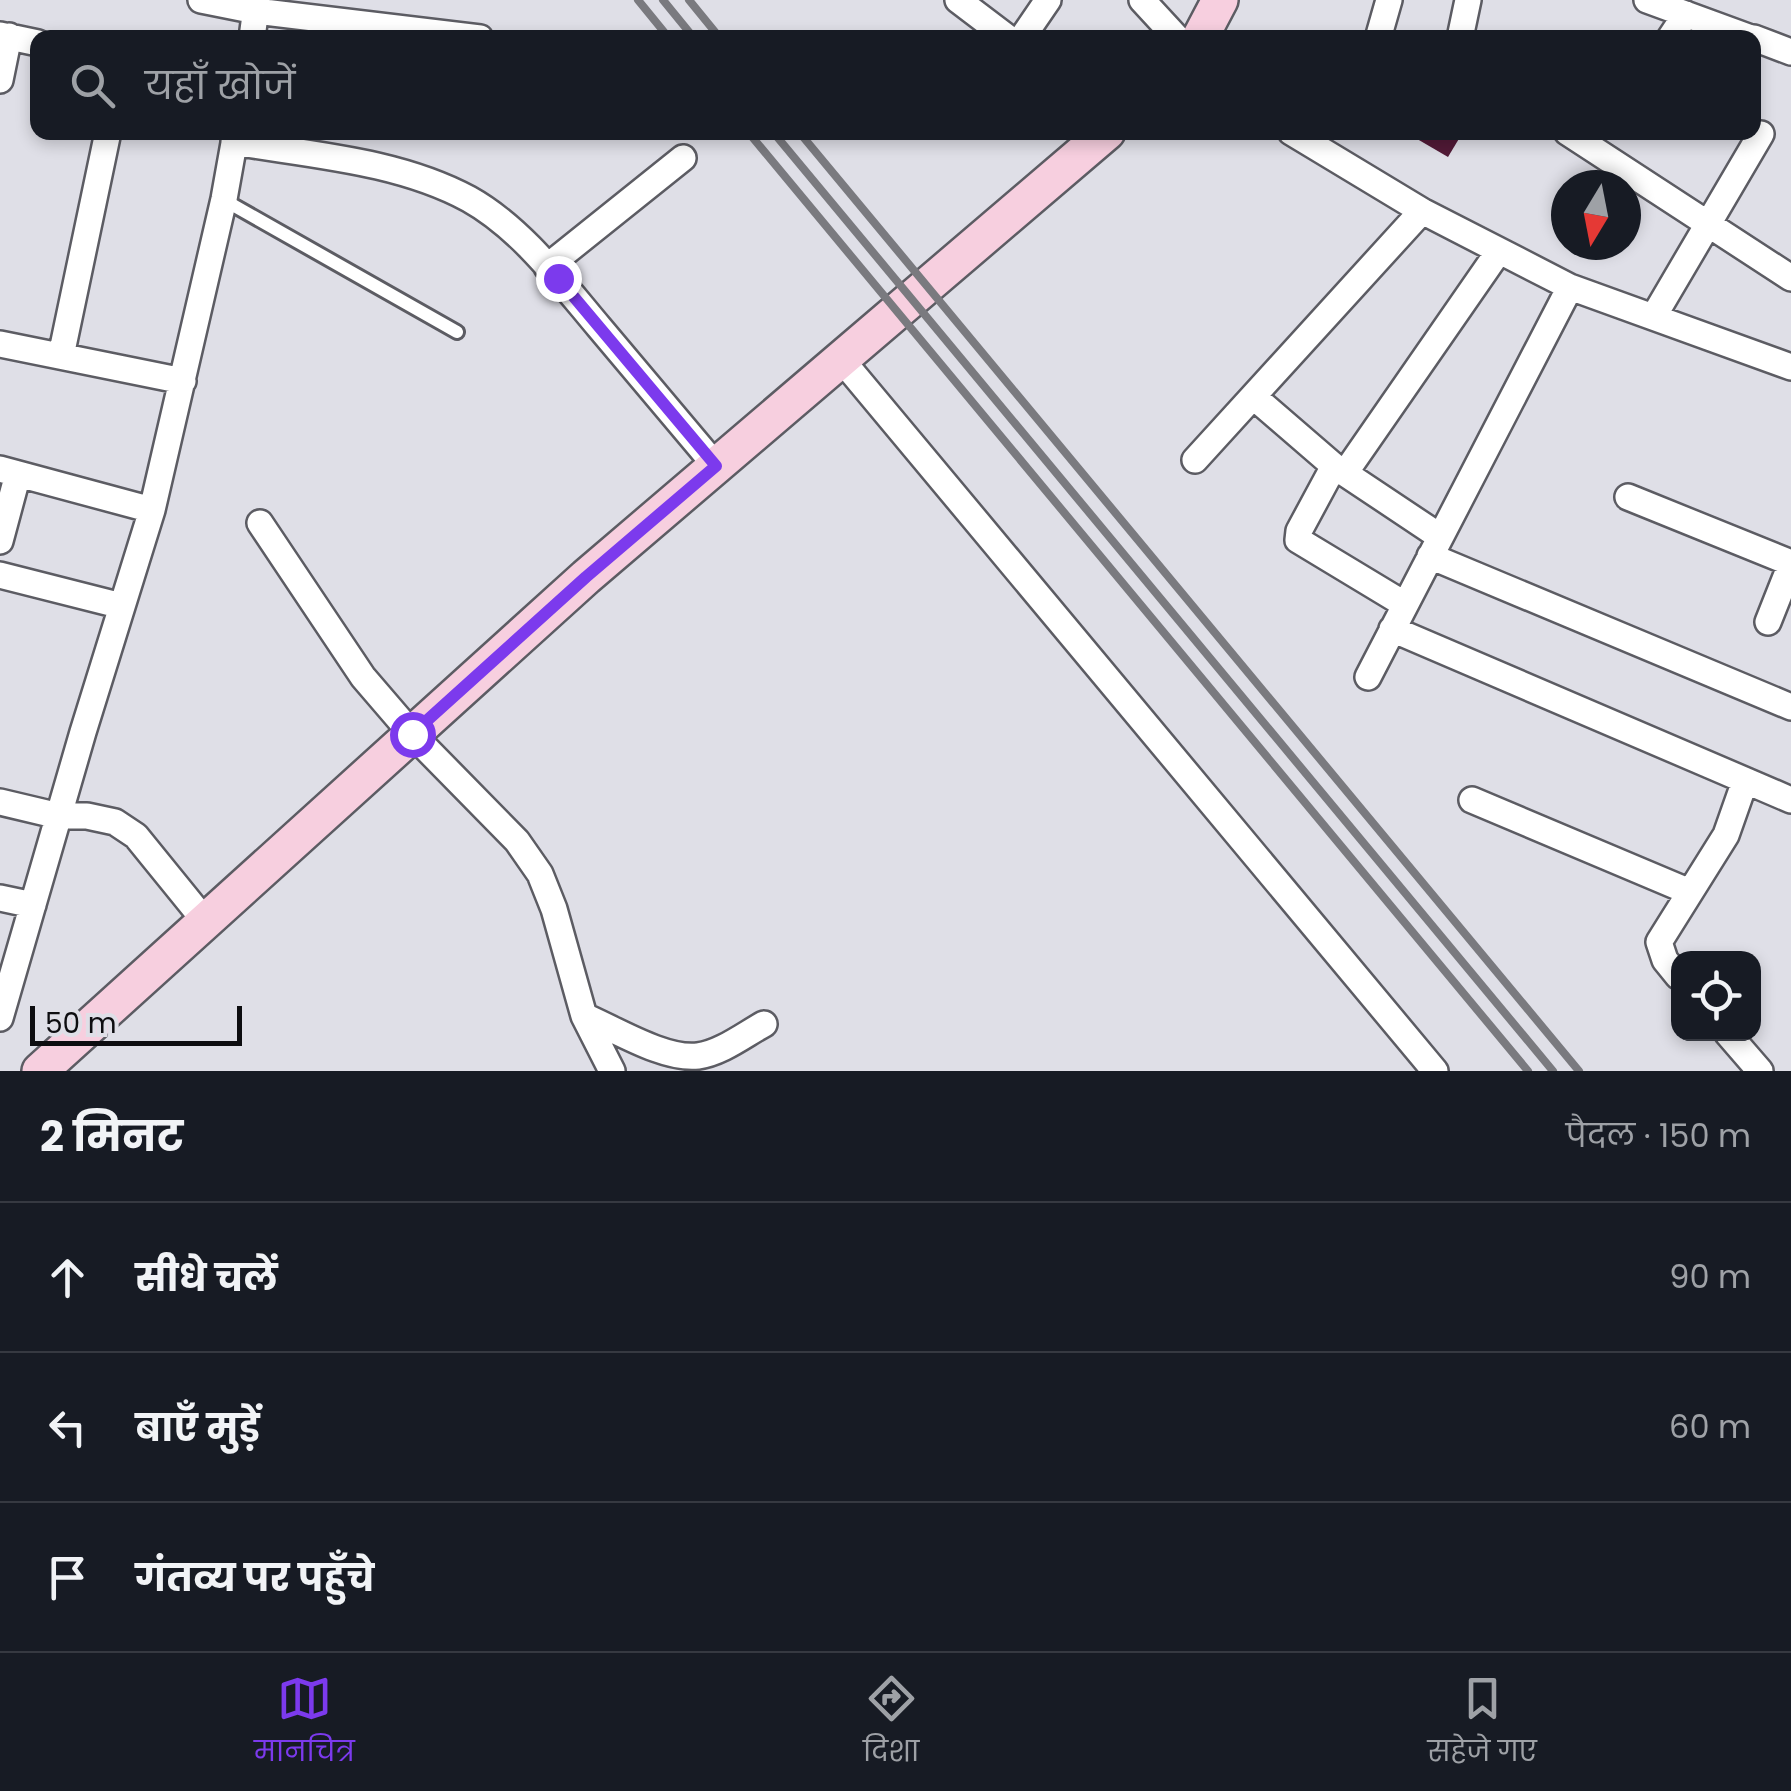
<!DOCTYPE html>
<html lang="hi">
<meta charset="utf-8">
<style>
:root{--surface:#171b24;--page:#242831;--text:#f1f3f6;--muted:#9ea1a6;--line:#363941;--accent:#7c3aed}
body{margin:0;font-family:Poppins,"Noto Sans Devanagari",sans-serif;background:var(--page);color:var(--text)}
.controls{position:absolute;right:30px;bottom:30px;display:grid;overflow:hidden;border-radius:20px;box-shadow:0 5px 15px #0003}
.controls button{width:90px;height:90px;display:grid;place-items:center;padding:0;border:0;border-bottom:2px solid var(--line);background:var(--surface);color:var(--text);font:50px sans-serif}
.compass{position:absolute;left:1551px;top:170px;width:90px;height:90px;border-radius:50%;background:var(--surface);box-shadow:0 5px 15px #0003;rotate:190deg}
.scale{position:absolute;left:30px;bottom:25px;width:212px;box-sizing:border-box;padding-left:10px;border:5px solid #0d0d10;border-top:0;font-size:28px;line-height:35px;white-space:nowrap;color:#0d0d10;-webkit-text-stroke:8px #dfdfe7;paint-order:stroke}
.stop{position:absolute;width:30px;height:30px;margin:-22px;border:8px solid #7c3aed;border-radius:50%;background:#fff}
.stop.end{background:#7c3aed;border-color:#fff;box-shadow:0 2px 10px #0008}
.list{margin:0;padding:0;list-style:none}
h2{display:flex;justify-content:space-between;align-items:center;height:130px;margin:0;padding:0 40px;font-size:42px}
h2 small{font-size:32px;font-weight:400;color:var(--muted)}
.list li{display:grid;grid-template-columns:65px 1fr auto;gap:30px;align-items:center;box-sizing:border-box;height:150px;padding:0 40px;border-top:2px solid var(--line)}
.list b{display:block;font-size:38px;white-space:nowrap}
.list em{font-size:32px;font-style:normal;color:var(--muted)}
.icon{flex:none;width:55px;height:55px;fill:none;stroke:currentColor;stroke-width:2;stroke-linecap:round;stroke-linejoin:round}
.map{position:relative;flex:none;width:1791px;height:1071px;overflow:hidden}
.search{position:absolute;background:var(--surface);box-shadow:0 5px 15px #0003;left:30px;right:30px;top:30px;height:110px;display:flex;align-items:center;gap:25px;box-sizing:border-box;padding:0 35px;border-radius:20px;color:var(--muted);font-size:38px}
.sheet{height:580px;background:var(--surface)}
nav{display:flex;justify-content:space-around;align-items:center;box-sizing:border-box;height:140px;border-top:2px solid var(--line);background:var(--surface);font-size:28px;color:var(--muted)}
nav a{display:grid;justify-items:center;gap:5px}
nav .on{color:var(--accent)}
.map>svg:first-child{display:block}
.building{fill:#521a37}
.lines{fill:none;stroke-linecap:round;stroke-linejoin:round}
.lane-casing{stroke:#5c5c63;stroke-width:18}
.street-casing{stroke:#5c5c63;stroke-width:30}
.secondary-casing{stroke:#5c5c63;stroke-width:40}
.lane{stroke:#fff;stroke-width:12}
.street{stroke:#fff;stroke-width:25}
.secondary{stroke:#f7cfdf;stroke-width:35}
.rail{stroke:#7a7a7f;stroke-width:8}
.route{stroke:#7c3aed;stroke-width:12}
</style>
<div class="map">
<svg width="1791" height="1071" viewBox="0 0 1791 1071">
<rect width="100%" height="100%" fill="#dfdfe7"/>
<path class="building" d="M1414,132H1463L1448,157L1412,136Z"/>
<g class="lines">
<defs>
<path id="lane" d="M224,200L457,332"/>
<path id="street" d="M201,0L256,11L480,38
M958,0L1008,38
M1142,0L1177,38
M1647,0L1751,38
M0,35L38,43
M1379,35L1389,0
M252,38L257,0
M1022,38L1048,0
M1460,38L1468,0
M1670,38L1686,14
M1754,38L1791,52
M0,80L9,36
M1291,132L1422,211L1570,287L1791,367
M1567,132L1791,278
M234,142C312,155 399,161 469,199C521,228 561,282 599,327C638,373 677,420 716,466
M547,267L683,158
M1654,316L1761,134
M0,344L183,381
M61,356L108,132
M841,359L1435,1071
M1254,397L1334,466L1439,536
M1195,460L1422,211
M1334,466L1299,531L1298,540L1404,604
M0,469L152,510
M1345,473L1499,251
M1628,497L1791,563
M260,523L363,677L412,734L517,841L540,874L554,909L584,1016L612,1071
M0,541L18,474
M1430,556L1791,707
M0,575L122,606
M1768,622L1791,564
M1392,629L1791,800
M1368,677L1570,287
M1472,800L1690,892
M0,802L59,816H87L115,822L136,836L205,921
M0,898L33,905
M1678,976L1665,960L1659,942L1726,835L1745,781
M584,1016C615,1029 664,1060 698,1056C721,1053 744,1035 764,1024
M0,1018L83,732L152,510L224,199L236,132
M1728,1034L1760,1071"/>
<path id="secondary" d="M1200,38L1220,0
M40,1071L586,577L1107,132"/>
</defs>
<use href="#lane" class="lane-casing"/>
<use href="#street" class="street-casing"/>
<use href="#secondary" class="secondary-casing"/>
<use href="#lane" class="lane"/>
<use href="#street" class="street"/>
<use href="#secondary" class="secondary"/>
<path class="rail" d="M638,0L669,38
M663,0L694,38
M689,0L720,38
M748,132L1528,1071
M773,132L1553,1071
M799,132L1579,1071"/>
</g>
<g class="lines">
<path class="route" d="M412,734L586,577L716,466L558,278"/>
</g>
</svg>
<div class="controls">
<button><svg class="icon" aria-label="locate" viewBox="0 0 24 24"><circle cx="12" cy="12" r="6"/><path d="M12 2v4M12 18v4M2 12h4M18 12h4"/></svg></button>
</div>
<svg class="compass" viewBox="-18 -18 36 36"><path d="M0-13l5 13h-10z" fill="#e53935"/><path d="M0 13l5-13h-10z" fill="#9ea1a6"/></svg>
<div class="scale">50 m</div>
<div class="stop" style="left:412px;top:734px"></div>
<div class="stop end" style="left:558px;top:278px"></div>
<div class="search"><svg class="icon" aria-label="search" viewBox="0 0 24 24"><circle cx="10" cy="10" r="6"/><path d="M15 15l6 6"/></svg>यहाँ खोजें</div>
</div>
<section class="sheet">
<h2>2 मिनट<small>पैदल · 150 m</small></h2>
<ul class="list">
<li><svg class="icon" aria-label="ahead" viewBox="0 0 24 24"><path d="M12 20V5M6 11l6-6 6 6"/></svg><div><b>सीधे चलें</b></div><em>90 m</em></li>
<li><svg class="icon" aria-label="left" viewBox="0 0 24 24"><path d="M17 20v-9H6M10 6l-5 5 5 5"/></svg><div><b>बाएँ मुड़ें</b></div><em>60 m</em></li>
<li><svg class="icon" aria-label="arrive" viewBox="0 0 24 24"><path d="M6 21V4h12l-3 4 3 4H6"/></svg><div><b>गंतव्य पर पहुँचे</b></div></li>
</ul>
</section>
<nav>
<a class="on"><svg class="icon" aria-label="map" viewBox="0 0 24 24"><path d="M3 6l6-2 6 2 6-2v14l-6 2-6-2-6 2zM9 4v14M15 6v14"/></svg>मानचित्र</a>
<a><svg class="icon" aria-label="directions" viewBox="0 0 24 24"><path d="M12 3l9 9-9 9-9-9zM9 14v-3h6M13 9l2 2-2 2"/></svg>दिशा</a>
<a><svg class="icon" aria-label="saved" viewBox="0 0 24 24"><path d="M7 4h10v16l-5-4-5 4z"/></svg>सहेजे गए</a>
</nav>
